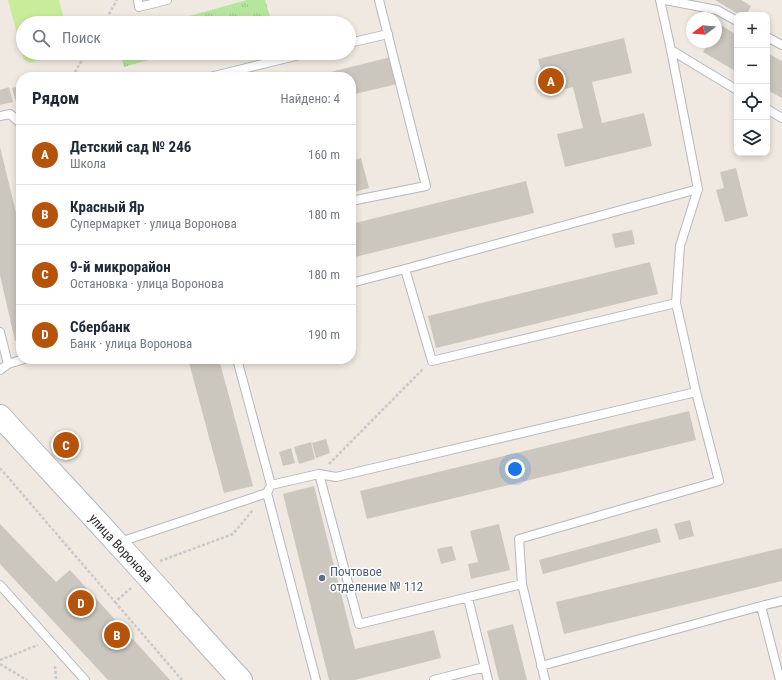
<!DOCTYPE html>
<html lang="ru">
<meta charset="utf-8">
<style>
:root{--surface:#fff;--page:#f6f6f7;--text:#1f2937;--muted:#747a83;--line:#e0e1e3;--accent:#b45309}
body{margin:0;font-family:"Roboto Condensed",sans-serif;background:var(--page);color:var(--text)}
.controls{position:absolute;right:12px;top:12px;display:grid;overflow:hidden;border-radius:8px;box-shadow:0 2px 6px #0003}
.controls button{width:36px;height:36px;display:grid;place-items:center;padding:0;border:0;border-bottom:1px solid var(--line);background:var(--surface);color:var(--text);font:20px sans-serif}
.compass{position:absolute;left:686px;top:12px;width:36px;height:36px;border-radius:50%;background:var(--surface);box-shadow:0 2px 6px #0003;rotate:254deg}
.you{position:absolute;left:515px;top:469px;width:14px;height:14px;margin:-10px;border:3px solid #fff;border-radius:50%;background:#1a73e8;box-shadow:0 0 0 6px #1a73e833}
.badge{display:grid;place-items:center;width:26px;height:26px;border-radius:50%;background:var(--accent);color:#fff;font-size:13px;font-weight:700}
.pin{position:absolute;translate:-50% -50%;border:2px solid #fff;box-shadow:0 1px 4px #0006}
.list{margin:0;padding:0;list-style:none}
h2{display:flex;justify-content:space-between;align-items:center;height:52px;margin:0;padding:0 16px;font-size:17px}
h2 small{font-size:13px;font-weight:400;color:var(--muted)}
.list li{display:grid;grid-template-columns:26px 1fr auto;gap:12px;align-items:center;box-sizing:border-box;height:60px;padding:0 16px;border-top:1px solid var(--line)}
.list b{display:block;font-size:15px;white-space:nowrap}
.list p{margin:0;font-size:13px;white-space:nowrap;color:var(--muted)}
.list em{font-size:13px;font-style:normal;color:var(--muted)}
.icon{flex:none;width:22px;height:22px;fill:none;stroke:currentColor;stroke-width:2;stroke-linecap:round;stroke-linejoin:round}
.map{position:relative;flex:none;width:782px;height:680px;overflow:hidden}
.search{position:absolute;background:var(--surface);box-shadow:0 2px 6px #0003;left:16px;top:16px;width:340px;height:44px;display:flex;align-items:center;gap:10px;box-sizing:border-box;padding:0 14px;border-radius:22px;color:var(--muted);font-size:15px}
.panel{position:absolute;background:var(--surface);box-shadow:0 2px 6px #0003;left:16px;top:72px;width:340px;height:292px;border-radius:16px}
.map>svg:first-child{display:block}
.grass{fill:url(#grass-tufts)}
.pitch{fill:#c9ec9a}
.building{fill:#cbc7bf}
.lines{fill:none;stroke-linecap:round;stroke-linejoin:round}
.lane-casing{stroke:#b4b7c1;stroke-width:10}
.secondary-casing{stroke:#b4b7c1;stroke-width:24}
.path{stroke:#c9c9c9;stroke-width:2.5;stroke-dasharray:3 2;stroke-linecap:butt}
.lane{stroke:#fff;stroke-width:8}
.secondary{stroke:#fff;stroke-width:22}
.service-dot{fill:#5c6f8a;stroke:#fff;stroke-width:1.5}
.labels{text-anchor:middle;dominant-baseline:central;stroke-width:3;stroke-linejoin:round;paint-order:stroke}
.street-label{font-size:13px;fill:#2e2e2e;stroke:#fff}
.service-label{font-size:13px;fill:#4e5e75;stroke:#fff;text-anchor:start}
</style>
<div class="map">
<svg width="782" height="680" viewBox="0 0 782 680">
<defs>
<pattern id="grass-tufts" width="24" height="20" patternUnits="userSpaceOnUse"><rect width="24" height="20" fill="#b6e59e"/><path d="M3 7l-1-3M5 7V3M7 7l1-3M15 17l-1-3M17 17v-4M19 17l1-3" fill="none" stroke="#9dc588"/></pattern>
</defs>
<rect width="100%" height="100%" fill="#efe9e1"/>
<path class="grass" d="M247,0H265L272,23H164Z
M120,53H173L124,67Z"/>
<path class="pitch" d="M8,0H59L65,23H23V53H65L30,63L24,60Z"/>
<path class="building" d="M715,0H741L751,6L746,15H740Z
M719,24L737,35V72L703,52L709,42H716V30Z
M624,38L632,73L592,82L602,123L644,113L652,146L565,167L557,134L583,128L573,87L547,93L538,59Z
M767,53L782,61V98L767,90Z
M391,57L397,84L351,95V77H311Z
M21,86V101L16,102L12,88Z
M9,87L13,102L0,105V90Z
M0,147L21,233V339L15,341L0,275Z
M361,158L369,188L351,193V161Z
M736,168L748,216L725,222L716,190L724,188L720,172Z
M526,181L534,213L351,258V224Z
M632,230L635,244L615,248L612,234Z
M650,262L658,294L436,348L428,316Z
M188,359H219L253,486L224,493Z
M689,411L696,440L367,519L360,491Z
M326,439L330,453L316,458L312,443Z
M311,442L315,459L299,464L294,447Z
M291,448L295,463L283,466L279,452Z
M314,486L355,649L434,630L441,658L355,680H329L283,494Z
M690,520L694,536L679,540L674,524Z
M0,524L56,582L70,570L170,680H108L0,564Z
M499,524L510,570L471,579L468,564L478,562L470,531Z
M657,528L661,542L543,574L539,560Z
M452,546L456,560L441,564L437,549Z
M782,548V581L564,634L556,602Z
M513,624L527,680H499L487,631Z"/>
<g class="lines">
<defs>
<path id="lane" d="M138,0L139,7L167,0
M665,0L717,10L737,21
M767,37L782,45
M349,43L388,34
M671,50L737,90
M210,77L308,53
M767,109L782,118
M0,116L10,114L20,123L21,127
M351,201L426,186L379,0
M405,269L432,361L676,303
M351,283L405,269L698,189
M0,332L8,364L24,359
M237,359L271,485L319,474L359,624L522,584L545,680
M0,370L8,364
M319,474L336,477L696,392
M267,493L316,680
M120,542L267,493L269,489
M522,584L519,539L719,481L696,392L676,303L680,246L698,189L671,50L660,0
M0,585L85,680
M468,598L488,680
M761,606L780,680
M541,666L761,606L782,601
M434,680L485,667"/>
<g id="secondary">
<path id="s1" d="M0,416C39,459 78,500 117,543C159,588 199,635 241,680"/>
</g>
</defs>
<use href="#lane" class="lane-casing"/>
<use href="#secondary" class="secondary-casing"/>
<path class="path" d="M104,23L117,0
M74,77V74L86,53
M329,464L424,368
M0,468L115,602L131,588
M160,561L233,534L253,510
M115,602L182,680
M0,660L38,645
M0,664L27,680
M55,666L56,680"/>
<use href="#lane" class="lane"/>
<use href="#secondary" class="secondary"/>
</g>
<circle class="service-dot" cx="322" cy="578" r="4"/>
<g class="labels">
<g class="street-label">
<text stroke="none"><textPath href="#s1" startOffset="179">улица Воронова</textPath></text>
</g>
<g class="service-label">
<text x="330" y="571">Почтовое<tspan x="330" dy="15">отделение № 112</tspan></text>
</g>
</g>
</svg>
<div class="controls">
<button>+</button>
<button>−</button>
<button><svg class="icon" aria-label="locate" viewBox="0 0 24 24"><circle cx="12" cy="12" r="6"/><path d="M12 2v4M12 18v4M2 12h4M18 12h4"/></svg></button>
<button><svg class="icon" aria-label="layers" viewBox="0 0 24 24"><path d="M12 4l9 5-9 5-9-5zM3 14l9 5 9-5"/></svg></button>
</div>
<svg class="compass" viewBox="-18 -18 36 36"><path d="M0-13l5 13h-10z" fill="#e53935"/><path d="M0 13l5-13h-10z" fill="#747a83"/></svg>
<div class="you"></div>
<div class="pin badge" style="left:551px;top:81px">A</div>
<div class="pin badge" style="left:117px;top:635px">B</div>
<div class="pin badge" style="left:66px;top:445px">C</div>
<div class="pin badge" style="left:81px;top:603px">D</div>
<div class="search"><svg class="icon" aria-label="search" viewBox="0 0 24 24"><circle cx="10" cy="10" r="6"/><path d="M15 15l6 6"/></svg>Поиск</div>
<section class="panel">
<h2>Рядом<small>Найдено: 4</small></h2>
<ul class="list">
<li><span class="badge">A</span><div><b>Детский сад № 246</b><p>Школа</p></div><em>160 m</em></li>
<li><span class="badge">B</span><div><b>Красный Яр</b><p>Супермаркет · улица Воронова</p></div><em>180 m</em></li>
<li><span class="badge">C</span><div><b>9-й микрорайон</b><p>Остановка · улица Воронова</p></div><em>180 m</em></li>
<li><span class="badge">D</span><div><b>Сбербанк</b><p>Банк · улица Воронова</p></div><em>190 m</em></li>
</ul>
</section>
</div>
